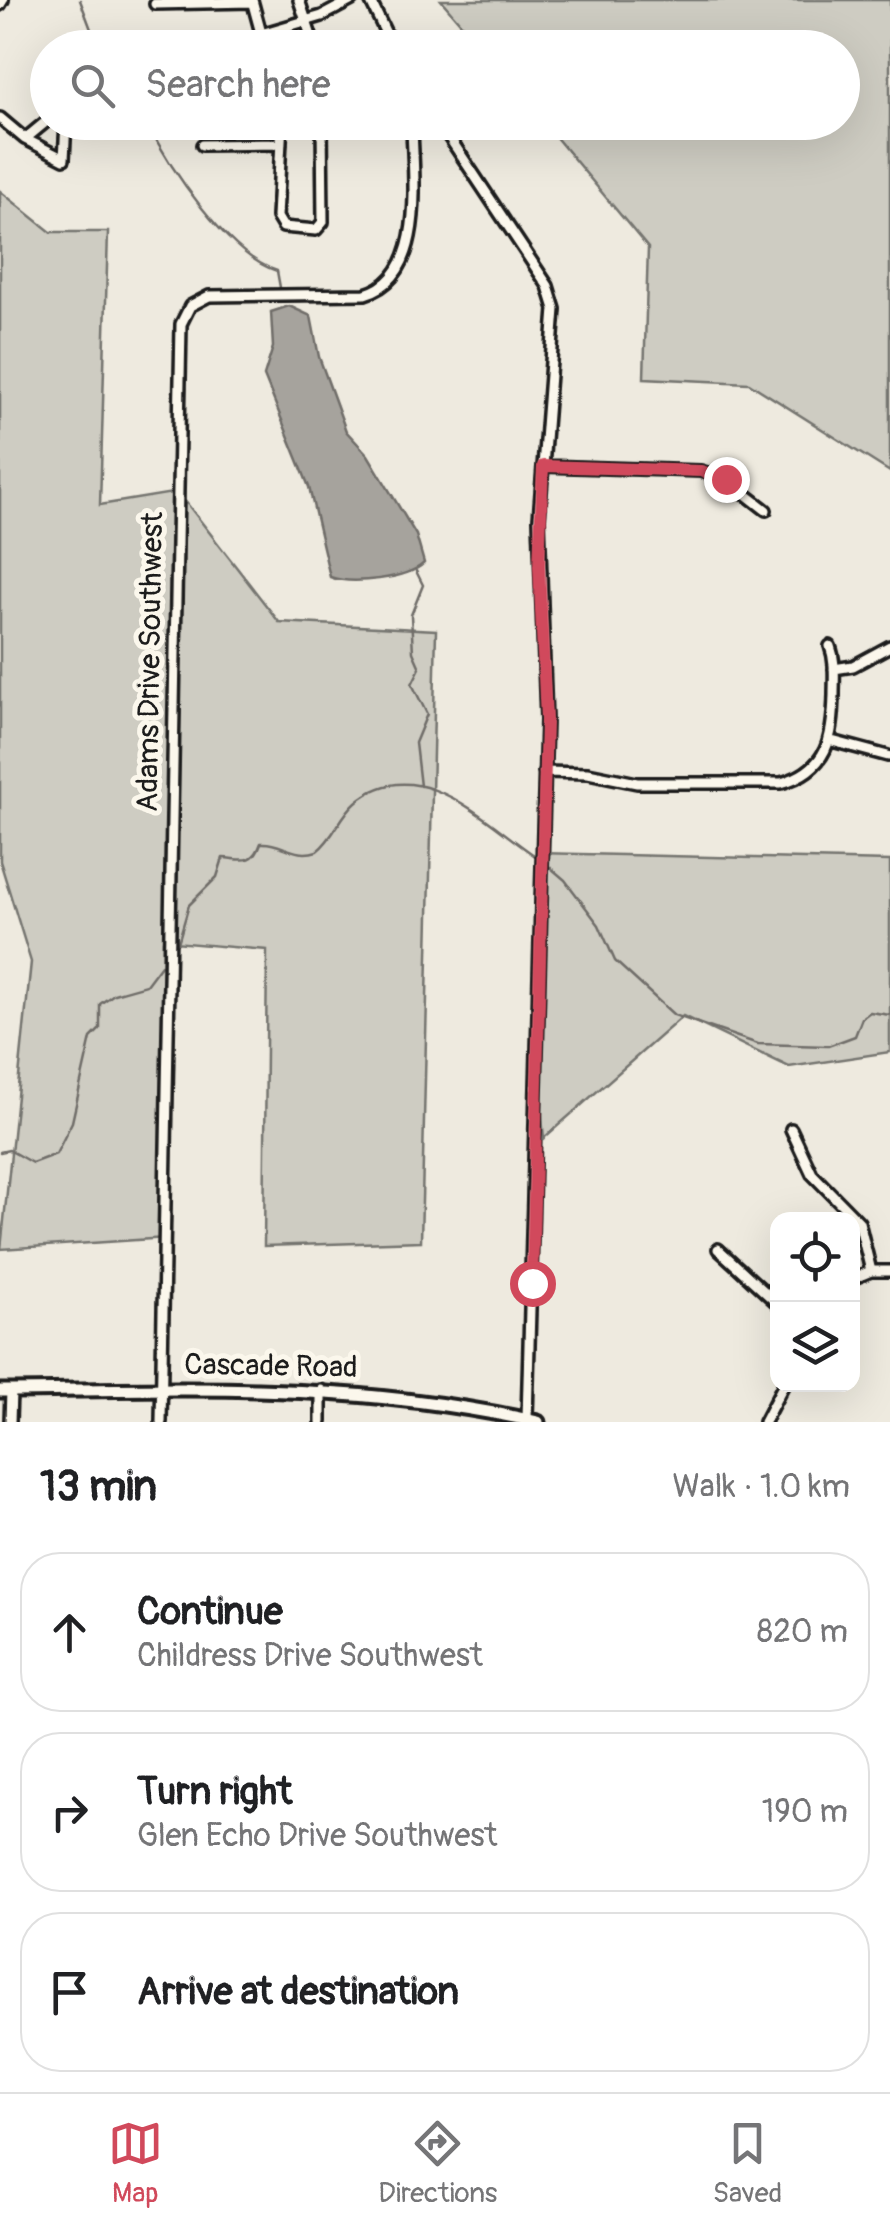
<!DOCTYPE html>
<meta charset="utf-8">
<style>
:root{--surface:#fff;--page:#f6f6f6;--text:#202124;--muted:#757577;--line:#e0e0e0;--accent:#d1495b}
body{margin:0;font-family:Pangolin,sans-serif;background:var(--page);color:var(--text)}
.controls{position:absolute;right:30px;bottom:30px;display:grid;overflow:hidden;border-radius:20px;box-shadow:0 10px 40px #0002}
.controls button{width:90px;height:90px;display:grid;place-items:center;padding:0;border:0;border-bottom:2px solid var(--line);background:var(--surface);color:var(--text);font:50px sans-serif}
.stop{position:absolute;width:30px;height:30px;margin:-22px;border:8px solid #d1495b;border-radius:50%;background:#fff}
.stop.end{background:#d1495b;border-color:#fff;box-shadow:0 2px 10px #0008}
.list{margin:0;padding:0;list-style:none}
h2{display:flex;justify-content:space-between;align-items:center;height:130px;margin:0;padding:0 40px;font-size:42px}
h2 small{font-size:32px;font-weight:400;color:var(--muted)}
.list li{display:grid;grid-template-columns:65px 1fr auto;gap:30px;align-items:center;box-sizing:border-box;height:160px;margin:0 20px 20px;padding:0 20px;border:2px solid var(--line);border-radius:40px}
.list b{display:block;font-size:38px;white-space:nowrap}
.list p{margin:0;font-size:32px;white-space:nowrap;color:var(--muted)}
.list em{font-size:32px;font-style:normal;color:var(--muted)}
.icon{flex:none;width:55px;height:55px;fill:none;stroke:currentColor;stroke-width:2;stroke-linecap:round;stroke-linejoin:round}
.map{position:relative;flex:none;width:890px;height:1422px;overflow:hidden}
.search{position:absolute;background:var(--surface);box-shadow:0 10px 40px #0002;left:30px;right:30px;top:30px;height:110px;display:flex;align-items:center;gap:25px;box-sizing:border-box;padding:0 35px;border-radius:55px;color:var(--muted);font-size:38px}
.sheet{height:670px;background:var(--surface)}
nav{display:flex;justify-content:space-around;align-items:center;box-sizing:border-box;height:140px;border-top:2px solid var(--line);background:var(--surface);font-size:28px;color:var(--muted)}
nav a{display:grid;justify-items:center;gap:5px}
nav .on{color:var(--accent)}
.map>svg:first-child{display:block}
.green{fill:#ceccc2;stroke:#75746f;stroke-width:2.5}
.water{fill:#a6a39d;stroke:#6f6d69;stroke-width:2.5}
.lines{fill:none;stroke-linecap:round;stroke-linejoin:round}
.stream{stroke:#6f6d69;stroke-width:2.5}
.minor-casing{stroke:#1c1c1c;stroke-width:16}
.major-casing{stroke:#1c1c1c;stroke-width:19}
.minor{stroke:#fbf7ec;stroke-width:9}
.major{stroke:#fbf7ec;stroke-width:11}
.route{stroke:#d1495b;stroke-width:12}
.labels{text-anchor:middle;dominant-baseline:central;stroke-width:10;stroke-linejoin:round;paint-order:stroke}
.street-label{font-size:30px;fill:#1c1c1c;stroke:#fbf7ec}
</style>
<div class="map">
<svg width="890" height="1422" viewBox="0 0 890 1422">
<rect width="100%" height="100%" fill="#eeeadf"/>
<filter id="ink" filterUnits="userSpaceOnUse"><feTurbulence type="fractalNoise" baseFrequency=".01" numOctaves="2"/><feDisplacementMap in="SourceGraphic" scale="20" xChannelSelector="R" yChannelSelector="G"/><feConvolveMatrix kernelMatrix="1 2 1 2 8 2 1 2 1" color-interpolation-filters="sRGB"/></filter>
<g filter="url(#ink)">
<path class="green" d="M441,0H890V472L749,383L644,378L648,248L544,123L842,122V48L481,47Z
M0,191L51,232H108L100,505L178,492L279,622L436,630L421,1241L264,1246L267,950L163,941L166,1238L1,1249L31,962L0,861Z
M537,853L890,861V1052L789,1067L683,1016L544,1138L535,1042Z"/>
<path class="water" d="M289,306L311,316L319,357L346,431L368,455L416,535L424,563C408,579 351,585 330,577L309,487L264,376L273,347L271,312Z"/>
<g class="lines">
<path class="stream" d="M80,0L92,32L104,48
M147,122C169,167 228,256 277,271L281,293
M416,571L423,585L411,615L413,652L420,668L412,684L427,714L415,743L420,786
M544,862L565,880L599,925L615,961L674,1015L758,1044L828,1046L855,1036L862,1018L870,1012L890,1015
M178,943L189,905L217,877L223,858C242,859 253,866 261,843C281,841 294,859 317,851C334,838 340,816 356,802C419,749 488,825 537,857
M0,1152L9,1150L32,1163L56,1154L72,1122L91,1038L100,1029V1004L114,994L146,985L161,965"/>
<defs>
<path id="minor" d="M252,0L265,48
M299,0L315,48
M370,0L393,48
M155,4L252,2
M0,5L3,0
M261,34L322,16L352,0
M0,118L25,139
M48,120L25,139L64,159L66,122
M282,122L277,217L283,227L316,230L323,222L322,122
M439,122L548,286L555,309L539,519L546,720L527,1419
M202,145L281,144
M543,466L701,471L726,479L766,510
M834,669L853,666L890,646
M832,741L888,756
M544,772L588,773L637,783H781C828,770 833,738 834,695C834,678 836,662 830,646
M791,1129L812,1174L859,1222L871,1271
M718,1249L778,1304
M852,1279L871,1271H890
M10,1422L11,1391
M161,1422L181,324L190,306L209,296L365,294C429,276 412,173 412,122
M321,1422V1390
M764,1422L784,1384"/>
<path id="major" d="M0,1391C188,1389 353,1381 538,1422"/>
</defs>
<use href="#minor" class="minor-casing"/>
<use href="#major" class="major-casing"/>
<use href="#minor" class="minor"/>
<use href="#major" class="major"/>
</g>
</g>
<g class="lines" filter="url(#ink)">
<path class="route" d="M532,1283L546,720L539,566L543,466L701,471L726,479"/>
</g>
<g class="labels">
<g class="street-label">
<text transform="translate(150 662) rotate(-89)">Adams Drive Southwest</text>
<text transform="translate(271 1366) rotate(1)">Cascade Road</text>
</g>
</g>
</svg>
<div class="controls">
<button><svg class="icon" aria-label="locate" viewBox="0 0 24 24"><circle cx="12" cy="12" r="6"/><path d="M12 2v4M12 18v4M2 12h4M18 12h4"/></svg></button>
<button><svg class="icon" aria-label="layers" viewBox="0 0 24 24"><path d="M12 4l9 5-9 5-9-5zM3 14l9 5 9-5"/></svg></button>
</div>
<div class="stop" style="left:532px;top:1283px"></div>
<div class="stop end" style="left:726px;top:479px"></div>
<div class="search"><svg class="icon" aria-label="search" viewBox="0 0 24 24"><circle cx="10" cy="10" r="6"/><path d="M15 15l6 6"/></svg>Search here</div>
</div>
<section class="sheet">
<h2>13 min<small>Walk · 1.0 km</small></h2>
<ul class="list">
<li><svg class="icon" aria-label="ahead" viewBox="0 0 24 24"><path d="M12 20V5M6 11l6-6 6 6"/></svg><div><b>Continue</b><p>Childress Drive Southwest</p></div><em>820 m</em></li>
<li><svg class="icon" aria-label="right" viewBox="0 0 24 24"><path d="M7 20v-9h11M14 6l5 5-5 5"/></svg><div><b>Turn right</b><p>Glen Echo Drive Southwest</p></div><em>190 m</em></li>
<li><svg class="icon" aria-label="arrive" viewBox="0 0 24 24"><path d="M6 21V4h12l-3 4 3 4H6"/></svg><div><b>Arrive at destination</b></div></li>
</ul>
</section>
<nav>
<a class="on"><svg class="icon" aria-label="map" viewBox="0 0 24 24"><path d="M3 6l6-2 6 2 6-2v14l-6 2-6-2-6 2zM9 4v14M15 6v14"/></svg>Map</a>
<a><svg class="icon" aria-label="directions" viewBox="0 0 24 24"><path d="M12 3l9 9-9 9-9-9zM9 14v-3h6M13 9l2 2-2 2"/></svg>Directions</a>
<a><svg class="icon" aria-label="saved" viewBox="0 0 24 24"><path d="M7 4h10v16l-5-4-5 4z"/></svg>Saved</a>
</nav>
